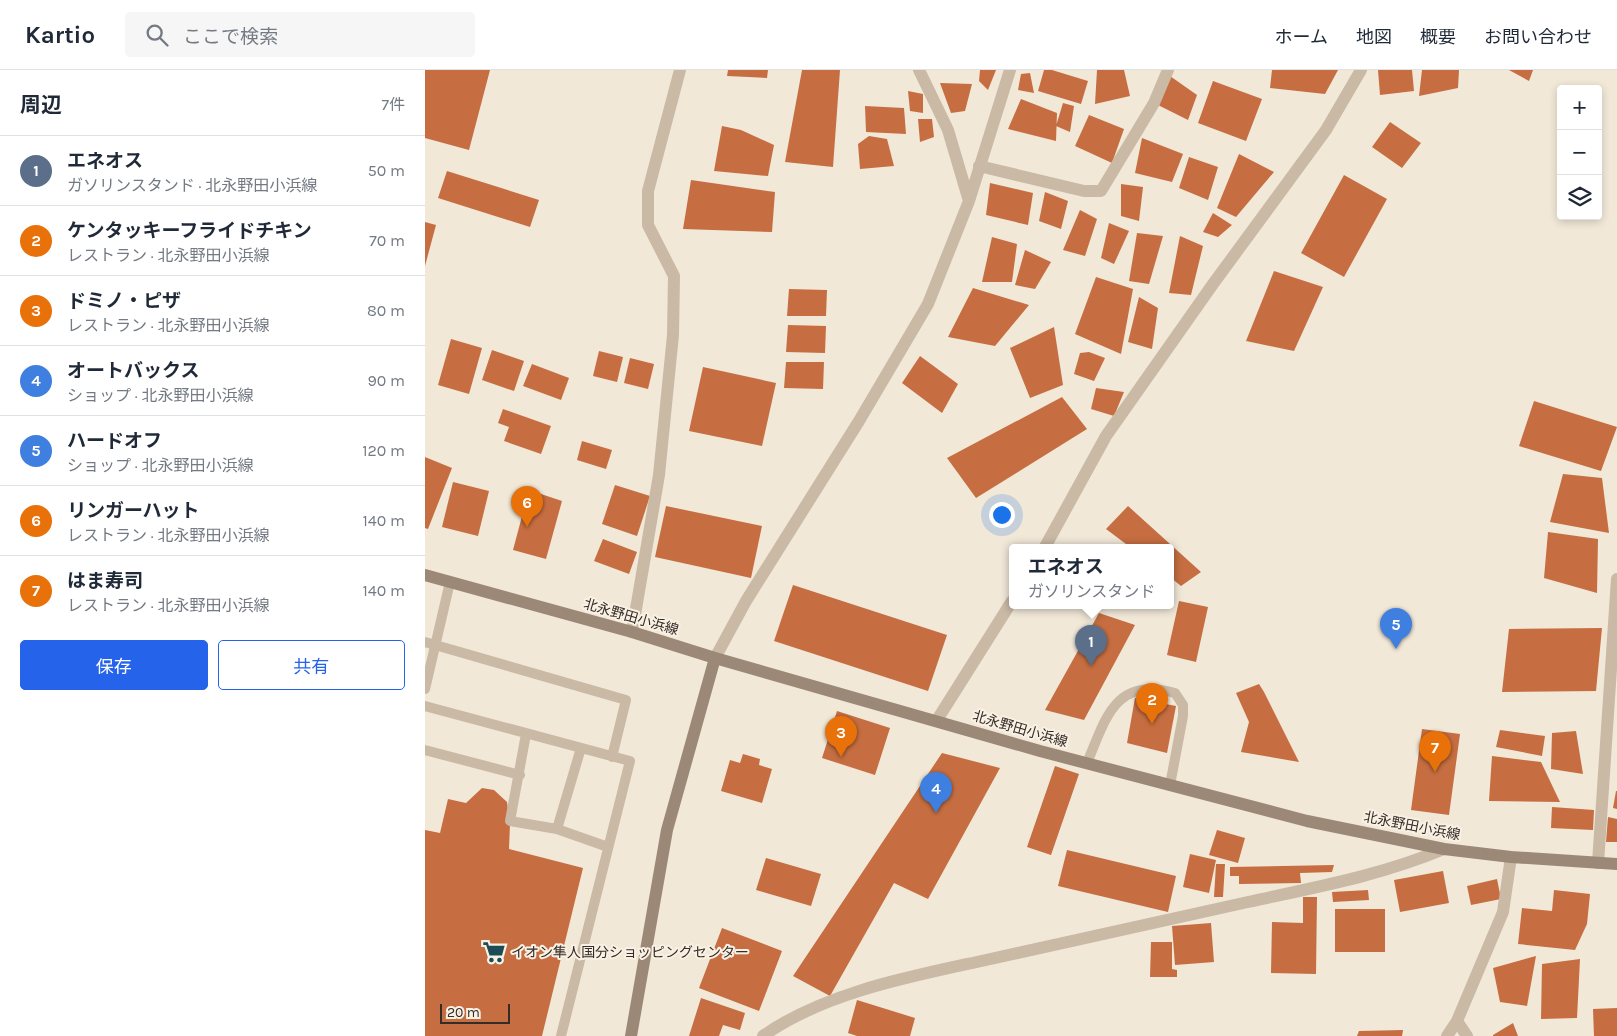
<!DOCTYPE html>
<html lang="ja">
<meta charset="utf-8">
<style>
:root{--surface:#fff;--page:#f6f6f7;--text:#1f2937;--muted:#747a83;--line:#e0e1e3;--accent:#2563eb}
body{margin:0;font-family:Karla,"Noto Sans JP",sans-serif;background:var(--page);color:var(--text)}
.controls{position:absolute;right:15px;top:15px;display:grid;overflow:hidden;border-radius:5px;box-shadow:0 2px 8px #0003}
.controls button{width:45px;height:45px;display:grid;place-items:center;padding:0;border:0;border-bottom:1px solid var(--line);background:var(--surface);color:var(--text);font:25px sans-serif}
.scale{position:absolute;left:15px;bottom:12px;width:70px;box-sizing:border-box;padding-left:5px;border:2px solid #342c26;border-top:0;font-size:14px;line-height:18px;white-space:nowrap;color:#342c26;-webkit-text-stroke:4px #f9f1e4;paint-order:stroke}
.you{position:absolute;left:576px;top:444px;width:18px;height:18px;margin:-12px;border:4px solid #fff;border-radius:50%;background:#1a73e8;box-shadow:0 0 0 8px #1a73e833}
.badge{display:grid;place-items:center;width:32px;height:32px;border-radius:50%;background:var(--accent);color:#fff;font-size:16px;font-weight:700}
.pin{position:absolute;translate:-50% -41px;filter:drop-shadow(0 1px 2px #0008)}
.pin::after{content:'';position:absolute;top:26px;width:18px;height:15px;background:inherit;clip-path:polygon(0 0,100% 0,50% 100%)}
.popup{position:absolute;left:584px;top:474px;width:165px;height:65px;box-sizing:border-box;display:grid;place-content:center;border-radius:5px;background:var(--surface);filter:drop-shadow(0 1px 4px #0005);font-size:16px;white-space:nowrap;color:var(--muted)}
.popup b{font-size:19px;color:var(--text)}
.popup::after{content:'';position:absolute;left:50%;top:100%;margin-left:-10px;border:10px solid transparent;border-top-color:var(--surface)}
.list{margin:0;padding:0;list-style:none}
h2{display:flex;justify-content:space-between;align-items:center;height:65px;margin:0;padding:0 20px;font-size:21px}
h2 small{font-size:16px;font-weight:400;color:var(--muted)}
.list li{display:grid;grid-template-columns:32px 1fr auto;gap:15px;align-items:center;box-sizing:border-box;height:70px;padding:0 20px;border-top:1px solid var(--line)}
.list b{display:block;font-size:19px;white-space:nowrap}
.list p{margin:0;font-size:16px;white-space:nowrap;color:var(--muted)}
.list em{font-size:16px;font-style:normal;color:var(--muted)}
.actions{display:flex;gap:10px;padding:15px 20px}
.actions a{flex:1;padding:11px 0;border:1px solid var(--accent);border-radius:5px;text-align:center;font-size:18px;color:var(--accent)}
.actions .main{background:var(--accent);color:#fff}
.icon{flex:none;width:28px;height:28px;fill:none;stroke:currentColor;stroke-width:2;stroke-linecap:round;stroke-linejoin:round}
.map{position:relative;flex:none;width:1192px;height:966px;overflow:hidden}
header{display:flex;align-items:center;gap:30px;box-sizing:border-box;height:70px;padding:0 25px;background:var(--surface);border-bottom:1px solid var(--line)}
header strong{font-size:24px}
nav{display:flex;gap:28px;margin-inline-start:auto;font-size:18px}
.search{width:350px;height:45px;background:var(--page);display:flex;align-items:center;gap:12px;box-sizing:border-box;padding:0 18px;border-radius:5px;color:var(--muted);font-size:19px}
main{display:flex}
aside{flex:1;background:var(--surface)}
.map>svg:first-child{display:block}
.building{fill:#c66e41}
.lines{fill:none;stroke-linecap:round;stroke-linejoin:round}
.lane{stroke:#c9b9a5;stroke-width:10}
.street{stroke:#c9b9a5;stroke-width:12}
.secondary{stroke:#9c8876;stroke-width:12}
.labels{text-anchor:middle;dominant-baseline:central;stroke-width:4;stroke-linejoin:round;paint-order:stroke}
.street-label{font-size:14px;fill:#342c26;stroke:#f9f1e4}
.poi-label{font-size:14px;fill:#342c26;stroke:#f9f1e4;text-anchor:start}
</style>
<header>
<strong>Kartio</strong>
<div class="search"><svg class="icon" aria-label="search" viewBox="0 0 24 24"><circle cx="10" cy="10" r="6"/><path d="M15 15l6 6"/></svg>ここで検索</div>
<nav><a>ホーム</a><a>地図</a><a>概要</a><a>お問い合わせ</a></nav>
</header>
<main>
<aside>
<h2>周辺<small>7件</small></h2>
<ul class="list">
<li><span class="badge" style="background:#5c6f8a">1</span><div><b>エネオス</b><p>ガソリンスタンド · 北永野田小浜線</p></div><em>50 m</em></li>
<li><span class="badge" style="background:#e8710a">2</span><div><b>ケンタッキーフライドチキン</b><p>レストラン · 北永野田小浜線</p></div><em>70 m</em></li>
<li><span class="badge" style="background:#e8710a">3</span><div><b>ドミノ・ピザ</b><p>レストラン · 北永野田小浜線</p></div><em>80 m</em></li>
<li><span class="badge" style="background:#3f7fe0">4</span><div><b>オートバックス</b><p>ショップ · 北永野田小浜線</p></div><em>90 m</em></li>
<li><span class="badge" style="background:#3f7fe0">5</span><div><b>ハードオフ</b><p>ショップ · 北永野田小浜線</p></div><em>120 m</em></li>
<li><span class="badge" style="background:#e8710a">6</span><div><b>リンガーハット</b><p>レストラン · 北永野田小浜線</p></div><em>140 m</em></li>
<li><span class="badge" style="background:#e8710a">7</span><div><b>はま寿司</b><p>レストラン · 北永野田小浜線</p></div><em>140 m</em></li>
</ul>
<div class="actions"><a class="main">保存</a><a>共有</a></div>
</aside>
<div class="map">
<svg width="1192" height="966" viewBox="0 0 1192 966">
<rect width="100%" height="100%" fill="#f1e8d8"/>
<path class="building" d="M0,0H65L44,80L0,68Z
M303,0H343L342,8L302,6Z
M377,0H415L408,97L360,92Z
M555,0H571L563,20L554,11Z
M619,0H627L663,11L656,34L613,21Z
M672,0H699L705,26L670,34Z
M847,0H913L900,24L845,18Z
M953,0H987L989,21L955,25Z
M997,0H1034L1033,18L994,26Z
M1084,0H1108L1104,11Z
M605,3L609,23L593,20L596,4Z
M745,6L772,25L763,50L729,33Z
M788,11L837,29L821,71L773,53Z
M515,13L547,14L540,41L526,43Z
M483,21L498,24V43L485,41Z
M596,29L632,43L631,71L583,59Z
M638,33L649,36L645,62L631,56Z
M440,36L479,38L481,64L441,62Z
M664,45L699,59L687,93L650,76Z
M493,49H507L509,67L495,72Z
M965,52L996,73L977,98L947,77Z
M297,56L316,60L349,75L343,106L289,101Z
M444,66L462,69L469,96L435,99L433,74Z
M717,68L758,84L747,112L710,103Z
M814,84L849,102L811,147L792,138Z
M764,87L793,97L783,130L754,118Z
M22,101L114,130L105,157L13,128Z
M919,105L962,129L919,207L876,183Z
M266,110L350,122L347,162L258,159Z
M565,113L608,123L603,155L561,145Z
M696,114L718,117L714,151L696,146Z
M620,122L643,131L636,159L614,151Z
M655,140L672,149L660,186L638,180Z
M788,143L807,155L793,167L778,162Z
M0,152L11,155L0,196Z
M684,153L704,161L689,194L676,188Z
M712,163L738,166L724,214L704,211Z
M755,166L778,176L766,225L744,223Z
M567,167L592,174L587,212H557Z
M600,180L626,192L610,219L590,215Z
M849,201L898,217L869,281L821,271Z
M671,207L708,219L696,284L650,264Z
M548,218L604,235L570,276L523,267Z
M364,219L402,220L401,246H362Z
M714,227L733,238L727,279L703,272Z
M363,255L401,256L400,283L361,282Z
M629,257L638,315L605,328L585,278Z
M26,269L57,278L44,324L13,315Z
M67,280L99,291L89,321L57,310Z
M174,281L198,287L192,312L168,306Z
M664,282L680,288L669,311L649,304L655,283Z
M495,286L533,314L517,343L477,313Z
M205,288L229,294L223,319L199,313Z
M361,292H399L398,319L359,318Z
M107,294L144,308L136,330L98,316Z
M278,297L351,313L337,376L264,361Z
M671,318L699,322L689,346L666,339Z
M637,327L662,359L551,428L522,388Z
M1109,331L1192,357L1176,401L1094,376Z
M78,339L126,356L116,384L79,371L84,357L73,353Z
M157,371L187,380L181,399L152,390Z
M0,387L27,398L3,459L0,458Z
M1138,404L1177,408L1184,463L1125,452Z
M28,412L64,421L53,466L17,457Z
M190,415L225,426L212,466L177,454Z
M104,420L137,431L121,489L88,480Z
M241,436L337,456L326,508L230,487Z
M703,436L776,502L756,516L745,507V477H705L681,459Z
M1123,462L1173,469L1172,523L1119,508Z
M178,469L212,482L204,504L169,491Z
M368,515L522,565L503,621L349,571Z
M754,531L783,537L771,592L742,585Z
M674,543L710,555L659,650L620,640Z
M1177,558L1171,621L1077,622L1084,559Z
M834,614L839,622L874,692L816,682L824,652L811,623Z
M710,628L751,636L742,683L702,673Z
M412,641L465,658L450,705L397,688Z
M997,659L1035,664L1024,745L986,740Z
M1075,660L1120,666L1117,686L1071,677Z
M1151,661L1158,704L1126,699L1127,663Z
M517,683L575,698L503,829L469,813L405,926L368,906Z
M318,684L335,689L334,695L347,699L337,733L296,721L305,690L315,693Z
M1067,686L1116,692L1135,732L1064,731Z
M630,696L654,704L626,785L602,777Z
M57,718L69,720L82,732L85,754L84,779L158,798L117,966H0V760L15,763L23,729L41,733Z
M1191,721H1192V739L1188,738Z
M1127,737L1169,740L1168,760L1126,758Z
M1183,747L1192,749V772H1181Z
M792,760L820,768L813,793L784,785Z
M642,780L751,806L743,842L633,816Z
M765,784L791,790L784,823L758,817Z
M341,788L396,804L386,836L331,820Z
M791,794H800L798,827H789Z
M909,795L907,802L875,803L876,813L814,814V806H805V797Z
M1018,801L1024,833L975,842L969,810Z
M1072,809L1076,829L1046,835L1042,816Z
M943,820L944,830L908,832L907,822Z
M1129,820L1165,824L1162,854L1150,880L1093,874L1097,838L1127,841Z
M878,827H892L891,904L846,903L847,852L878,853Z
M910,839H960V882H910Z
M786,853L789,892L750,895L747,856Z
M297,858L357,881L334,941L274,918Z
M726,872H747V899L752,900V907H725Z
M1111,886L1102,936L1075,932L1068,898Z
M1155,889L1152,948L1116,949L1117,894Z
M276,928L320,943L315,960L298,955L294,966H264Z
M432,930L490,948L485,966H432L423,963Z
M1192,938V966H1169L1168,939Z
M1088,953L1093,966H1068V965Z
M978,960L977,966H932L934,961Z"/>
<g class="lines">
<path class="lane" d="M0,572L201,630L187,687
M0,619L25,512
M0,636L205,691L136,966
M101,664L85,751L132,759L183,777
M0,680L95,705
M662,693C681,648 690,606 750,623L758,635V646L745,715
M132,759L156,678"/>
<path class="street" d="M494,0L523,60L544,131
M554,96L659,121H676L729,33L743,0
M620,477L681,366L788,214L901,60L936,0
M207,562L234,405L248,265L249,206L223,155V121L255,0
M290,588L321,531L434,351L503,234L544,131L585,0
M512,650L587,531
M1173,793L1192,509
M338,966C400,922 488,906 561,890C648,871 735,851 823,832C891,817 954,806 1019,779
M1022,966L1032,951
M1042,966L1032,951L1078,842L1086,787"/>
<path class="secondary" d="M0,505L207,562L290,588L615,681L882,751L1019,779L1086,787L1192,794
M206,966L242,760L290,588"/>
</g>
<defs>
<symbol id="supermarket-bare" viewBox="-9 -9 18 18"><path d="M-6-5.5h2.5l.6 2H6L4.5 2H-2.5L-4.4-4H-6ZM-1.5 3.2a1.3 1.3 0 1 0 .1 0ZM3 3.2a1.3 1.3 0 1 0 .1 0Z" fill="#1c4c56" stroke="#f9f1e4" stroke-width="2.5" paint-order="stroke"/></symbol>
</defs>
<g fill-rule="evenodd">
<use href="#supermarket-bare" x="53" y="866" width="32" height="32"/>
</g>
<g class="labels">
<g class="street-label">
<text transform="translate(206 547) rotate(16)">北永野田小浜線</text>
<text transform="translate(595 659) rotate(16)">北永野田小浜線</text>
<text transform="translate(987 756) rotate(11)">北永野田小浜線</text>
</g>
<g class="poi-label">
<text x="86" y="882">イオン隼人国分ショッピングセンター</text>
</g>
</g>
</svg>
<div class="controls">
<button>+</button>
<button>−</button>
<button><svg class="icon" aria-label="layers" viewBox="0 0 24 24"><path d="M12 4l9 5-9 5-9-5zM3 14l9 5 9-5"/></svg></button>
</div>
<div class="scale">20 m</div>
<div class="you"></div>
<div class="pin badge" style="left:666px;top:596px;background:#5c6f8a">1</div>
<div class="popup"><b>エネオス</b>ガソリンスタンド</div>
<div class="pin badge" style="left:727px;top:654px;background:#e8710a">2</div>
<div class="pin badge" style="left:416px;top:687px;background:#e8710a">3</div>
<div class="pin badge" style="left:511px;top:743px;background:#3f7fe0">4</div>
<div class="pin badge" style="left:971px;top:579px;background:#3f7fe0">5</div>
<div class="pin badge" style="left:102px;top:457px;background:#e8710a">6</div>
<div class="pin badge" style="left:1010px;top:702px;background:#e8710a">7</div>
</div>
</main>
